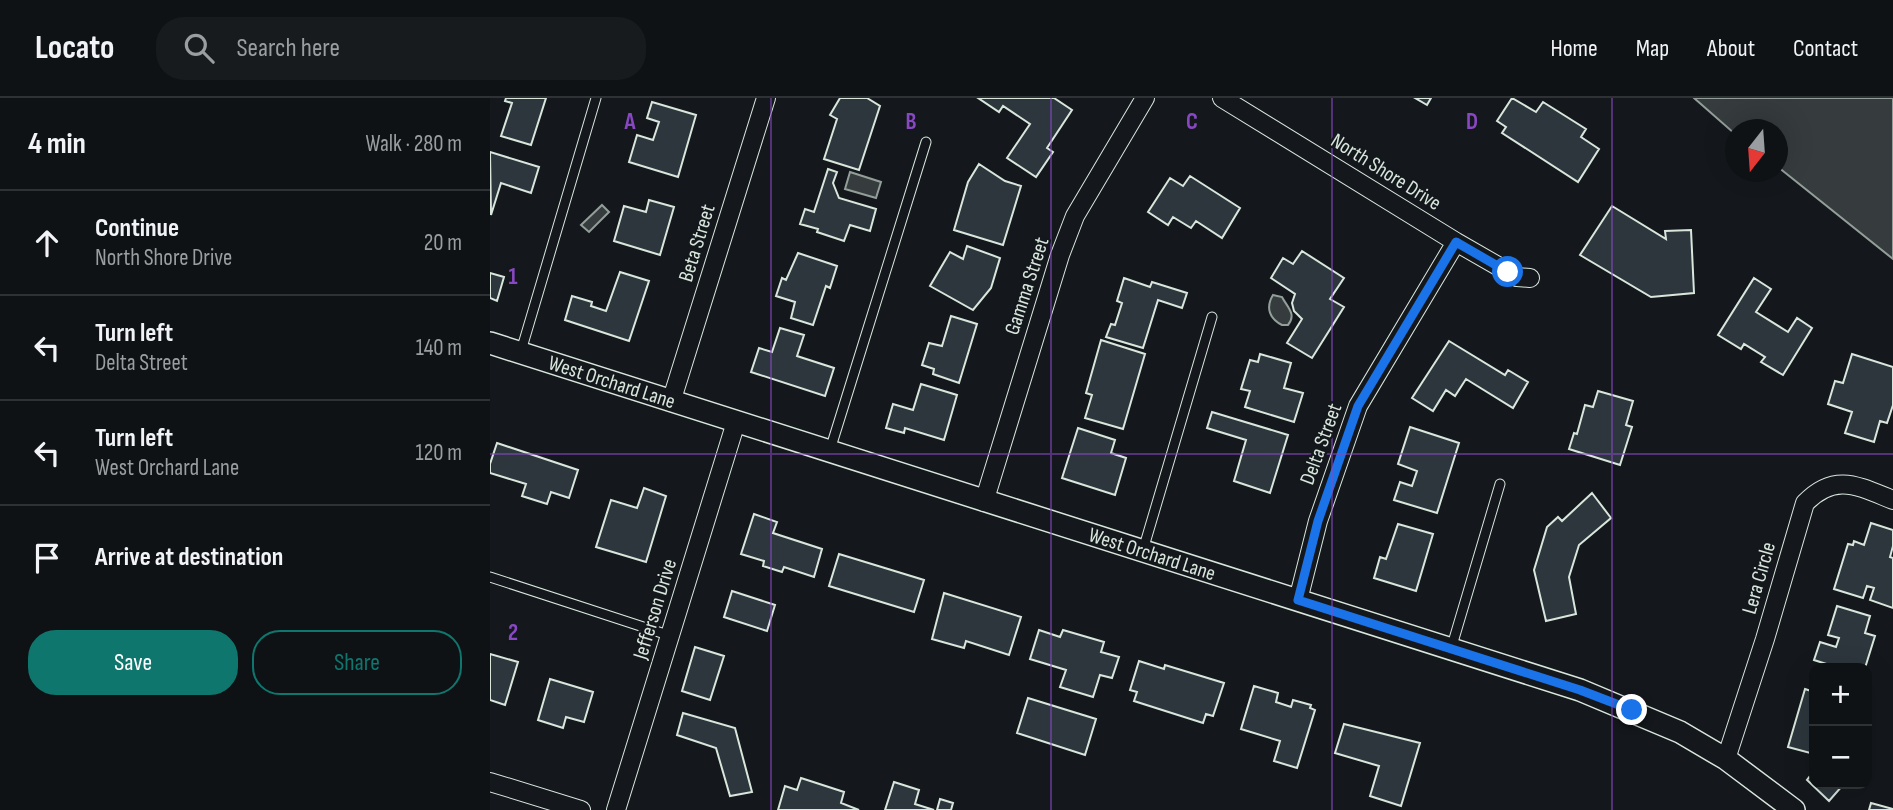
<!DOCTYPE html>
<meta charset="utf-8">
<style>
:root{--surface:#0f1215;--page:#181b1e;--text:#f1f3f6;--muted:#9b9ea0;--line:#2f3234;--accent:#0f766e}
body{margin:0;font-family:"Sofia Sans Condensed",sans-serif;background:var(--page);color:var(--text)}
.controls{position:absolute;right:21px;bottom:21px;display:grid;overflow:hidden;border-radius:14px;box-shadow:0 7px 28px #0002}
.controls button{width:63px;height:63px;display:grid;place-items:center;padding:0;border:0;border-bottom:2px solid var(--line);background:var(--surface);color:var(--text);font:35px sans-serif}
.compass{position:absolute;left:1235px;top:21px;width:63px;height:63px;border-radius:50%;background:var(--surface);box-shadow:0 7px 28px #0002;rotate:197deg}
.stop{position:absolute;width:21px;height:21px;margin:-16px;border:5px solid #1a73e8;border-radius:50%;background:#fff}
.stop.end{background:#1a73e8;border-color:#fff;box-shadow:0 2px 7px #0008}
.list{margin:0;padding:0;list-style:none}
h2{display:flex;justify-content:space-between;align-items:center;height:91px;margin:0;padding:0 28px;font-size:30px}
h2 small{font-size:23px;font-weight:400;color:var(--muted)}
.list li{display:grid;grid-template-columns:46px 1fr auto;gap:21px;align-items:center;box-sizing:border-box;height:105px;padding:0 28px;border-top:2px solid var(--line)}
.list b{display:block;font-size:26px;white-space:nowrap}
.list p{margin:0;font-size:23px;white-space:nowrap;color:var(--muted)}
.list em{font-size:23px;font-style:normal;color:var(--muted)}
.actions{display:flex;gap:14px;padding:21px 28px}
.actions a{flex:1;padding:16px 0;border:2px solid var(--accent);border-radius:28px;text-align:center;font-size:24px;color:var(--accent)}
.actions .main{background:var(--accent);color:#fff}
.icon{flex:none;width:38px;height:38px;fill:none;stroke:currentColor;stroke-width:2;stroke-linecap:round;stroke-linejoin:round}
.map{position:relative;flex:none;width:1403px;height:712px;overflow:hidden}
header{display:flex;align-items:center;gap:42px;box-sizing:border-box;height:98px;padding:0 35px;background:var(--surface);border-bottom:2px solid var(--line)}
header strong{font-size:33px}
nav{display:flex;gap:38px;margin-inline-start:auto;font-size:24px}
.search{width:490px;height:63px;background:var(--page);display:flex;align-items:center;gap:18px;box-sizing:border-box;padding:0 24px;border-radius:28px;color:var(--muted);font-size:26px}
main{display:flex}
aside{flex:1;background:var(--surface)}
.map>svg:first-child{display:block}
.water{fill:#363b3e;stroke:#939e99;stroke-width:2}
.building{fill:#2c363c;stroke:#d8e6dc;stroke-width:2}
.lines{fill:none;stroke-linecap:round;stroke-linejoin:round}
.service-casing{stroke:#d8e6dc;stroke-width:11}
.minor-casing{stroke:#d8e6dc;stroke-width:20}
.tertiary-casing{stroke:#d8e6dc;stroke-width:24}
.service{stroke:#14181c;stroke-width:9}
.minor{stroke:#14181c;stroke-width:18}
.tertiary{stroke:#14181c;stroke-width:21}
.route{stroke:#1a73e8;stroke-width:9}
.grid{fill:none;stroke:#8948c3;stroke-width:2;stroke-opacity:0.55}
.labels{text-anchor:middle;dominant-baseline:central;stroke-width:5;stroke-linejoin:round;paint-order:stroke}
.street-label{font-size:21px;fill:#d8e6dc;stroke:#14181c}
.grid-label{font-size:23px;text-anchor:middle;font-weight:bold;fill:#8948c3;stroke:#14181c;stroke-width:5;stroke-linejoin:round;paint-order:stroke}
</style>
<header>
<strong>Locato</strong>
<div class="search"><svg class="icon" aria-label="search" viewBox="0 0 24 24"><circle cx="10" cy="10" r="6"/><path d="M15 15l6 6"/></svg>Search here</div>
<nav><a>Home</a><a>Map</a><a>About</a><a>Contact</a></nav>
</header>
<main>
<aside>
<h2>4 min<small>Walk · 280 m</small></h2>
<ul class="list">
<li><svg class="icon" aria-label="ahead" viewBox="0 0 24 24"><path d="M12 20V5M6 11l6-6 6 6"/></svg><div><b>Continue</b><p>North Shore Drive</p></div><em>20 m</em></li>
<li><svg class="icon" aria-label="left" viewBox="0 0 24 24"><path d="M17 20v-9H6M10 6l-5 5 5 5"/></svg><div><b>Turn left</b><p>Delta Street</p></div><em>140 m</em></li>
<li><svg class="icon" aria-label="left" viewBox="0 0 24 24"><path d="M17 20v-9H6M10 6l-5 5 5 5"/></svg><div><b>Turn left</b><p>West Orchard Lane</p></div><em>120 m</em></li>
<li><svg class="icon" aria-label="arrive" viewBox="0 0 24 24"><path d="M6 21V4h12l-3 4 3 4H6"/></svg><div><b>Arrive at destination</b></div></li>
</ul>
<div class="actions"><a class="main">Save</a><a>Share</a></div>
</aside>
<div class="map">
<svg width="1403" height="712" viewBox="0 0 1403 712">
<rect width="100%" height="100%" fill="#14181c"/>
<path class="water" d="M1204,0H1403V161L1288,69V32H1246L1245,36Z
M360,74L391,84L386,100L355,91Z
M112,107L119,114L99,134L91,127Z
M783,197L792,199C797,209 807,216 798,227H792C780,221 775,210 783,197Z"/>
<path class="building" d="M16,0H56L41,47L11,38L22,5L15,3Z
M350,0H377L390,8L369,72L334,61L347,21L340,17Z
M488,0H564L582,12L557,50L563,54L546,79L517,60L540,26L513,8L509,14Z
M925,0H941L937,7Z
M1022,0L1046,14L1053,4L1096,31L1091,39L1109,51L1088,84L1012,35L1016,29L1007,23Z
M162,4L206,17L188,79L139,64L147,37L163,42L169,24L157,20Z
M0,54L49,69L41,95L11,85L1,117Z
M489,66L515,83L531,88L513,147L464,132L478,84Z
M338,71L347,74L343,85L349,100L386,111L380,133L360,127L354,143L327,134L328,131L310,126L315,111L324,114Z
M700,78L750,110L732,140L706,123L701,130L683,119L678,127L658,114L680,80L693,88Z
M159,102L184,109L170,157L124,143L134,108L156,114Z
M1122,108L1176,141L1175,133L1201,132L1204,195L1161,199L1090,157Z
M477,148L510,160L501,190L483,212L440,188L460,154L473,161Z
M812,153L854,180L840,201L854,209L822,260L797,245L812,221L804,213L802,205L805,196L781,180L793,160L803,166Z
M308,155L347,168L340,190L336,188L323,227L301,220L305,204L286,198L292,180L296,182Z
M130,174L159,183L139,243L75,222L82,198L102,204L101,208L116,213Z
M0,175L14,179L7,203L0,200Z
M634,180L660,189L662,184L697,195L692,210L668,202L653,250L616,239L621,226L625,227L632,205L627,203Z
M1264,180L1281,191L1266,214L1298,234L1307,220L1322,230L1293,277L1271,264L1275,259L1254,246L1251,251L1228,237Z
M461,218L487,226L469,285L443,276L444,271L432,267L439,245L452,248Z
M290,230L314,237L307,258L344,270L335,298L261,274L269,250L282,254Z
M611,242L655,256L633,331L595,320L602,297L596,295Z
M959,243L1015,277L1018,272L1038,284L1023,310L976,281L965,298L956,292L943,313L922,300Z
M770,256L801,265L794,290L813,295L804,324L755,309L760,293L751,291L760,262L768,264Z
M1362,256L1403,269V307L1397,325L1390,323L1384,344L1355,335L1362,314L1338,306L1345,283L1353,285Z
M431,286L467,297L454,342L415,330L414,335L396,330L403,306L423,312Z
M1108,293L1143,303L1136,327L1142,329L1130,367L1079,351L1084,335L1087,336L1095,307L1103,309Z
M722,314L798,337L780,395L744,383L756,342L717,330Z
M920,329L969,345L947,415L904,402L910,384L922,388L927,373L908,366Z
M588,330L625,342L621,355L636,360L625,397L572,380Z
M7,345L88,372L79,400L61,394L57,406L32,398L36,386L0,375V366Z
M154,390L176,398L156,464L106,449L121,402L147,410Z
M1102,395L1121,420L1089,447L1079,479L1086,516L1056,523L1044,472L1057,429L1068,419L1072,423Z
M264,416L287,424L283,435L332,451L324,479L294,469L292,474L273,468L274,463L251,456Z
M1381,425L1403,432V448L1400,459L1403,460V510L1380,502L1384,490L1377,488L1373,500L1344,491L1358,446L1363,447L1364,443L1374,447Z
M908,426L943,436L926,493L884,480L890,459L896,461Z
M349,456L434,482L424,514L339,488Z
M242,493L285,507L277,533L234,519Z
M454,495L531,519L519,557L476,543L474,550L442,541Z
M1347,508L1380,518L1375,535L1385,538L1375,570H1349L1324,562L1330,544L1346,549L1349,540L1338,537Z
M549,532L570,539L573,532L614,544L611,554L629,559L622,580L610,577L603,599L570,589L576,572L540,561Z
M205,549L234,558L220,602L192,593Z
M0,556L28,564L15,607L0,602Z
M649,563L674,571L675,567L734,585L723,618L716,616L713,625L644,603L647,594L640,592Z
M60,581L103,594L94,624L76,619L73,630L48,622Z
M764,588L788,595L786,604L801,609L803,602L821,607L820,610L825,612L807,670L784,663L790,643L751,631Z
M1315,591L1324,594V656L1298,649Z
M538,600L606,621L595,657L527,635Z
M193,615L245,630L262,694L240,698L226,650L187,637Z
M854,626L930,645L911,708L880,698L889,668L845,655Z
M1324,673V686L1353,687L1339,703L1317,682Z
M311,680L354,694L351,705L369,712H288L295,688L307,692Z
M404,684L429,692L425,706L444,712H395Z
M450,701L463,705L461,712H447Z
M1381,705L1403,711V712H1379Z"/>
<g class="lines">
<defs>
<path id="service" d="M31,253L106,0
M340,352L436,44
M653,452L722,219
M0,479L181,538
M961,551L1010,386"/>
<path id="minor" d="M732,0L966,144L1027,179L1040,180
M181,304L276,0
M494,404L570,157L585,118L655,0
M808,502L828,423L868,308L966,144
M1236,661L1275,541L1315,405C1345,374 1368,388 1403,402
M0,684L91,712
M126,712L246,324"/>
<g id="tertiary">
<path id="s1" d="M0,245L1090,592L1190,634L1236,661L1304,712"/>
</g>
</defs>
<use href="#service" class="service-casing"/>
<use href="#minor" class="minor-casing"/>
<use href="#tertiary" class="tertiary-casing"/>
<use href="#service" class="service"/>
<use href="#minor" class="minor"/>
<use href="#tertiary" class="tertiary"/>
</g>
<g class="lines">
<path class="route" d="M1018,174L966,144L868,308L828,423L808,502L1090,592L1142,612"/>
</g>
<path class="grid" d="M281,0V712M561,0V712M842,0V712M1122,0V712M0,356H1403"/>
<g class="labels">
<g class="street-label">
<text transform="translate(896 74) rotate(32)">North Shore Drive</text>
<text transform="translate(207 145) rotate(-73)">Beta Street</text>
<text transform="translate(537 188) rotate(-72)">Gamma Street</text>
<text stroke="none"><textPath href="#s1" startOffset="128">West Orchard Lane</textPath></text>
<text transform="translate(831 346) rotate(-70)">Delta Street</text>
<text stroke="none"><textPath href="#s1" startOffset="695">West Orchard Lane</textPath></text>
<text transform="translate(1269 480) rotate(-74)">Lera Circle</text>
<text transform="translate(165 511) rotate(-73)">Jefferson Drive</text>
</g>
</g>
<g class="grid-label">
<text x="140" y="31">A</text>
<text x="421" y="31">B</text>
<text x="702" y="31">C</text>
<text x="982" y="31">D</text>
<text x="23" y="186">1</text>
<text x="23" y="542">2</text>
</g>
</svg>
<div class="controls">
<button>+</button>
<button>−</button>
</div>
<svg class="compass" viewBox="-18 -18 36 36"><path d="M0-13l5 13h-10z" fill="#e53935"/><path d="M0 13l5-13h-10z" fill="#9b9ea0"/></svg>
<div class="stop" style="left:1018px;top:174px"></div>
<div class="stop end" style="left:1142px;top:612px"></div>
</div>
</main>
